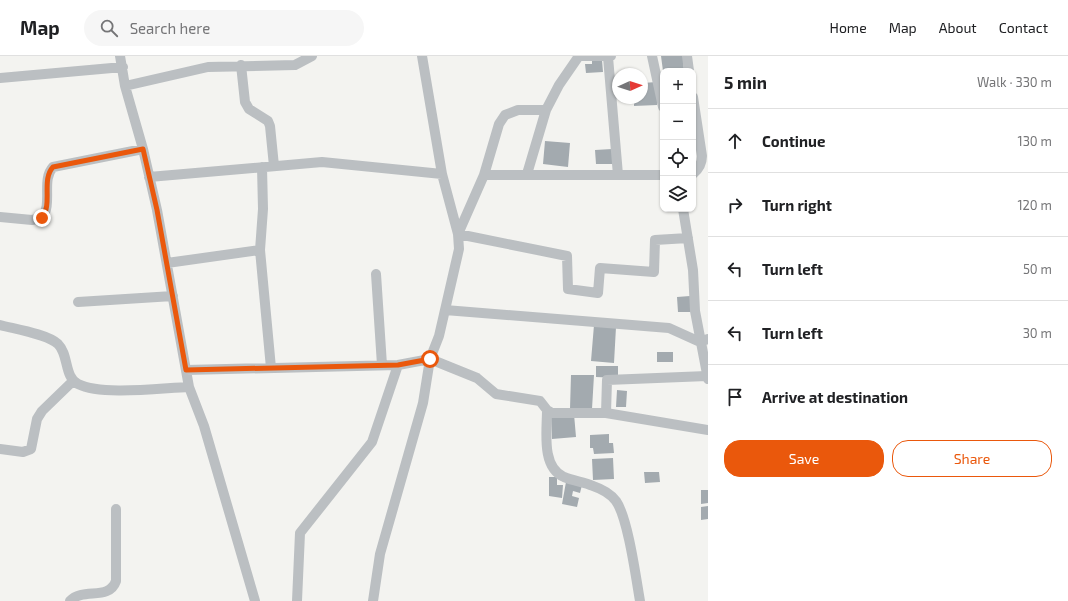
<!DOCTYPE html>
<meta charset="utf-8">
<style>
:root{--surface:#fff;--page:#f6f6f6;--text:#202124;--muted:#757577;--line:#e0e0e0;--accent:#ea580c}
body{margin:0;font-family:"Exo 2",sans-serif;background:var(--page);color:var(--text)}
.controls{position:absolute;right:12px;top:12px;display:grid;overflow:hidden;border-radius:8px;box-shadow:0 1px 3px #0004}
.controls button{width:36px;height:36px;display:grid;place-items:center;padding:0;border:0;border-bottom:1px solid var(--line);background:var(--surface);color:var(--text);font:20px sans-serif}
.compass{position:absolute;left:612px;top:12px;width:36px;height:36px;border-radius:50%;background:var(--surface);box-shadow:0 1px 3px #0004;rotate:87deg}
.stop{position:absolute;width:12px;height:12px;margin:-9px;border:3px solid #ea580c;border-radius:50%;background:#fff}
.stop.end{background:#ea580c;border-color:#fff;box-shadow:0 1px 4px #0008}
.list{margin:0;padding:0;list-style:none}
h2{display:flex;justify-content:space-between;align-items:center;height:52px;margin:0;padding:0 16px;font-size:17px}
h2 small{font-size:13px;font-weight:400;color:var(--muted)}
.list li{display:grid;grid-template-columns:26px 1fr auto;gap:12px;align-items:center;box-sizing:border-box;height:64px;padding:0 16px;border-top:1px solid var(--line)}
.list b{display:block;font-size:15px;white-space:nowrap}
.list em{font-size:13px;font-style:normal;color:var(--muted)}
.actions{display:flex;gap:8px;padding:12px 16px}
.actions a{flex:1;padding:9px 0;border:1px solid var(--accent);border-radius:16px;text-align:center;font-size:14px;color:var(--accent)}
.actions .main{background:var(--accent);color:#fff}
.icon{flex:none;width:22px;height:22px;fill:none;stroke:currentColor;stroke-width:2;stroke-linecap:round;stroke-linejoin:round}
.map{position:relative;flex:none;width:708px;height:545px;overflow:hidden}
header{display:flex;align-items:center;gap:24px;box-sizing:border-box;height:56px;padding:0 20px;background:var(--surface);border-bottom:1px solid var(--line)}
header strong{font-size:19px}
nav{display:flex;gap:22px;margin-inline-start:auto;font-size:14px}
.search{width:280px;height:36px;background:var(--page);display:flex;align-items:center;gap:10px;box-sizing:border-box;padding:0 14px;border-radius:22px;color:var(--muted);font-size:15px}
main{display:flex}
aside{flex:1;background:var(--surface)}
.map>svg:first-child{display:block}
.building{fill:#a3aaaf}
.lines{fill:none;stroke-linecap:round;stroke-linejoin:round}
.street{stroke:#bbbfc2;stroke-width:10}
.route{stroke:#ea580c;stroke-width:5}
</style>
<header>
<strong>Map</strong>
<div class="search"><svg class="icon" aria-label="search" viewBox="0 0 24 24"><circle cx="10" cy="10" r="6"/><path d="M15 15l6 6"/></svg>Search here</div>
<nav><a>Home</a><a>Map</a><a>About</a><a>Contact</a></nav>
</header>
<main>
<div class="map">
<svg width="708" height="545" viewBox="0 0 708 545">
<rect width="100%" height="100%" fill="#f3f3f0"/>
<path class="building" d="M661,0H683L684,15H663Z
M602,4L603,16L586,17L585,8H592V5Z
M657,26V49L634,50V42H642V27Z
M545,85L570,87L568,111L543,108Z
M612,93L613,108H596L595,94Z
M690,240V256H678L677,241Z
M594,269L616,271L614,307L591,305Z
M657,296H673V306H657Z
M596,310H618V322L596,321Z
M571,319H594L592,353H570Z
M617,334L627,335L626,351H616Z
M574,358L576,381L552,383L551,360Z
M609,378V387H613L614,397L594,398L593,392H590V379Z
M613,402L614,423L593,424L592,403Z
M644,416H659L660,426L645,427Z
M549,421H557V429H563L562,442L549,440Z
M566,426L582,429L580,437L573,435L572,440L579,442L577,451L562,448Z
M701,434H708V447L701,448Z
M708,450V463L701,464V451Z"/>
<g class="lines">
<path class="street" d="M120,0L125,30L143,93L157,154L189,331L204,370L255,545
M579,0H611
M652,0L663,51
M687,0L689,15
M608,1L618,119
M241,9L245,46L249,53L268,65L270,70L274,110
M0,22L123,11
M125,30L208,11L295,9L312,0
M693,41L702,100C702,108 699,113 693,118
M546,54L559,29L579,0
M484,119L499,68L505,59L518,54H546L527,118
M663,119H484L458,178L567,200L568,233L598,237L600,212L654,216L655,184L688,182
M149,121L322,106L442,118
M683,153L693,214L695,255L708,323
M0,161L32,164L42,162C53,148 41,124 53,111L143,93
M260,194L263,153L262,111
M167,207L260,194L271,312
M376,218L382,309
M78,246L173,240
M445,254L669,272L700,286L708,283
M0,269C15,273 47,278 58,288C69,299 64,321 78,328C102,340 161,332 189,331
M186,314L398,309L430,303L477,322L496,338L540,345L547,354L552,357H606L708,374
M547,354C547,375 541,411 564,421C574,425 584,426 593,430C602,433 610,437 616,445C628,462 636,522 640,545
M606,357L607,324L707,320
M0,393L23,396L31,393L37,363L42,355L73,325
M70,545C83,531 109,545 116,525V453
M297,545L300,477L372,386L398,309
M373,545L380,498L423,347L430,303L439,280L459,193L458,178L442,118L422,0"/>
</g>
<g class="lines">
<path class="route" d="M42,162C53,148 41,124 53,111L143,93L157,154L186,314L398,309L430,303"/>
</g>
</svg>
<div class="controls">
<button>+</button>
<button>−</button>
<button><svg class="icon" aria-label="locate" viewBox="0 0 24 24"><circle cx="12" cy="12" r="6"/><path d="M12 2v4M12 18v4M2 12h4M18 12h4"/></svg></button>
<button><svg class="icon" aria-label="layers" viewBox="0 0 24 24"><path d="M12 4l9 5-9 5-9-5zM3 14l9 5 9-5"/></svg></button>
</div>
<svg class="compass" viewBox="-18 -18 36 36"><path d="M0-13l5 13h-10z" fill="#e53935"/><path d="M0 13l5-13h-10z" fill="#757577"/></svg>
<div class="stop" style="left:430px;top:303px"></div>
<div class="stop end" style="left:42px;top:162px"></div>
</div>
<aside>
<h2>5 min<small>Walk · 330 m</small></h2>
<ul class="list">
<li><svg class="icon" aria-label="ahead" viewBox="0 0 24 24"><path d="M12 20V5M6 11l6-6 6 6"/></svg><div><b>Continue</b></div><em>130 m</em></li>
<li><svg class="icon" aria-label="right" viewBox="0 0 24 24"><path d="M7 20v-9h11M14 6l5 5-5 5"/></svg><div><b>Turn right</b></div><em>120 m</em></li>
<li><svg class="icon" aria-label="left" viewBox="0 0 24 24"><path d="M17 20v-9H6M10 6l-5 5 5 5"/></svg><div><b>Turn left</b></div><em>50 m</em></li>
<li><svg class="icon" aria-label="left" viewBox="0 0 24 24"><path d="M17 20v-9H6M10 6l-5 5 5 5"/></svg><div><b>Turn left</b></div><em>30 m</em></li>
<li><svg class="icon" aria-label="arrive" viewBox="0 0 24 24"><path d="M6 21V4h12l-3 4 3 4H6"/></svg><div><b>Arrive at destination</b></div></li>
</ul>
<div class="actions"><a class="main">Save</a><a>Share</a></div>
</aside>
</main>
